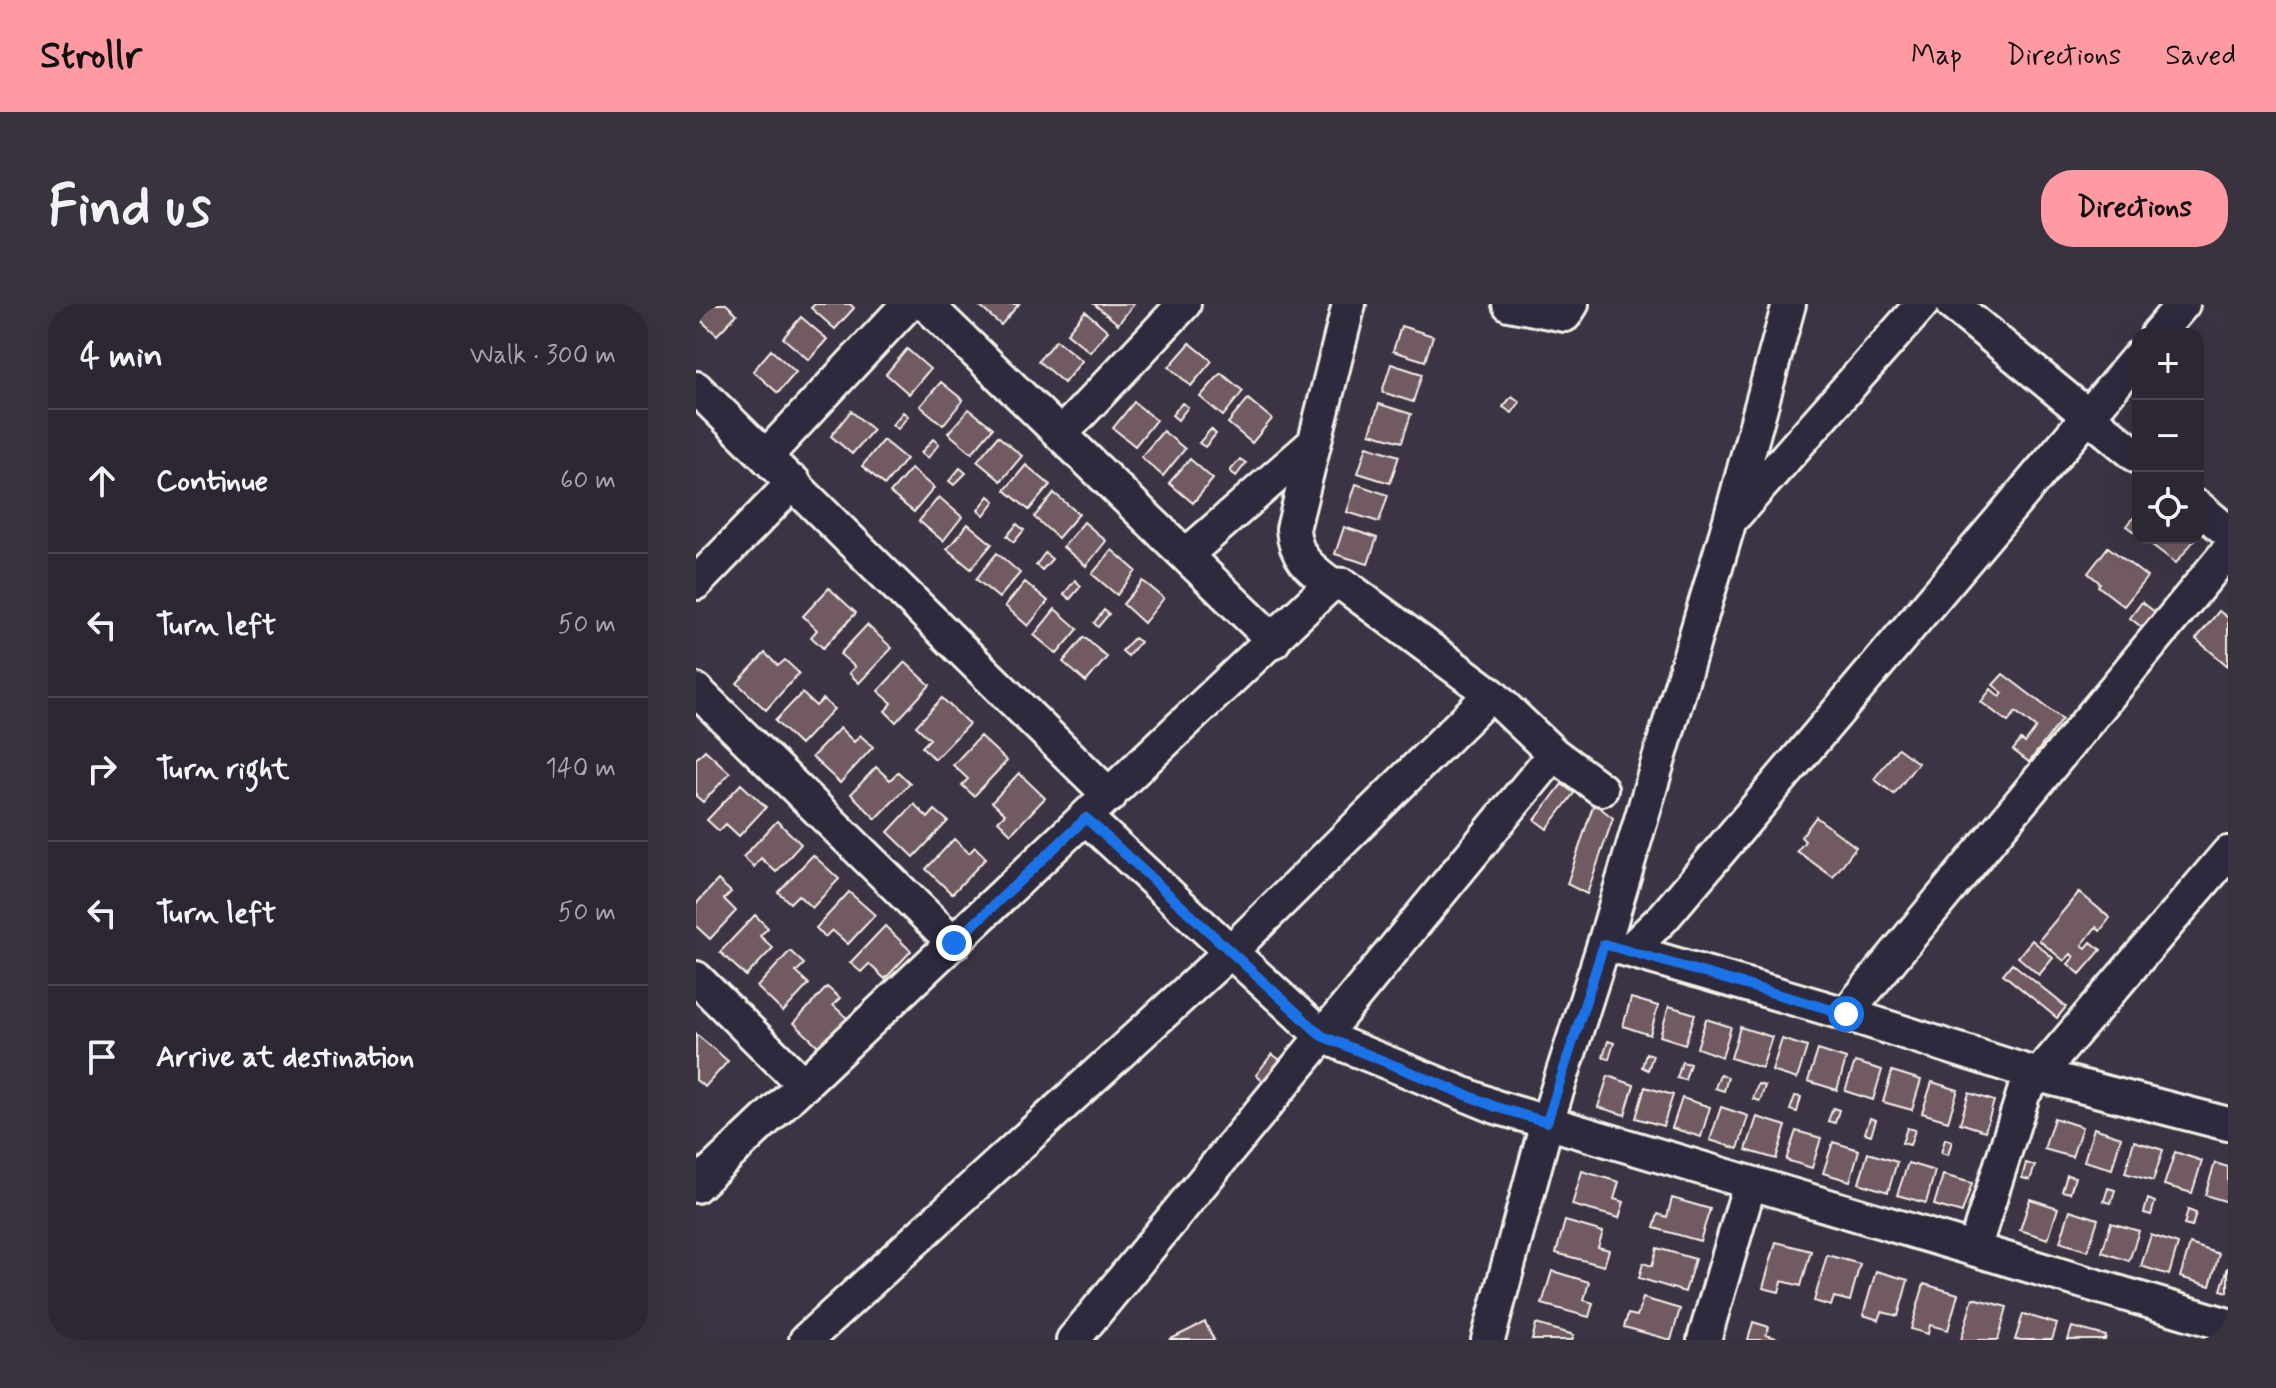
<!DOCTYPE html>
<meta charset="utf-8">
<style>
:root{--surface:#2d2733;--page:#39333f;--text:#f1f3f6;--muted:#a7a5ac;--line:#48444e;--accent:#ff9aa2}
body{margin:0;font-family:Mynerve,sans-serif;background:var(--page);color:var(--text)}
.controls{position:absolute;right:24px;top:24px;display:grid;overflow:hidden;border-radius:16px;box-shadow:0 8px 32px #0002}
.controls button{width:72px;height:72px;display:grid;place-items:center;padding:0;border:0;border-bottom:2px solid var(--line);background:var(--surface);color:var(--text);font:40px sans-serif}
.stop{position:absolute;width:24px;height:24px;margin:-18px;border:6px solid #1a73e8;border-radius:50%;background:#fff}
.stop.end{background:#1a73e8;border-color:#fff;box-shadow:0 2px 8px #0008}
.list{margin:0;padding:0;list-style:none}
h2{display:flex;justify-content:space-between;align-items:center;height:104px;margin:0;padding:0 32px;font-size:34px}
h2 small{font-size:26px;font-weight:400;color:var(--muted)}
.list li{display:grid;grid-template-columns:52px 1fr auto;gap:24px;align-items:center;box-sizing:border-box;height:144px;padding:0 32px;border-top:2px solid var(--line)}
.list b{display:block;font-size:30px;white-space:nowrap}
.list em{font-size:26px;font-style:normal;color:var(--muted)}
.icon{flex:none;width:44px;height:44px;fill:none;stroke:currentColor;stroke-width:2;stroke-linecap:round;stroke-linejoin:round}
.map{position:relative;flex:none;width:1532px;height:1036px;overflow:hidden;border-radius:32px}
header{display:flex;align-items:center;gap:48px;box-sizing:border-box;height:112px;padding:0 40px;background:var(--accent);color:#111}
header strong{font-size:38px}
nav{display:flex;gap:44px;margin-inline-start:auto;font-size:28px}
.intro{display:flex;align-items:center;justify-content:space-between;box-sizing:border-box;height:192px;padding:0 48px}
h1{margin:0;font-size:56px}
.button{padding:20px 36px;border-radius:32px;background:var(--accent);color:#111;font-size:28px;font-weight:700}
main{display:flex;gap:48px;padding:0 48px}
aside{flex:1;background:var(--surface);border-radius:32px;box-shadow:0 8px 32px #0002}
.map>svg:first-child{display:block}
.building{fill:#715a62;stroke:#f4f1e8;stroke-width:2}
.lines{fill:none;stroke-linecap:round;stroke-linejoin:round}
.minor-casing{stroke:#f4f1e8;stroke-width:38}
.minor{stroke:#2f2a3d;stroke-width:32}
.route{stroke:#1a73e8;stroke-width:10}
</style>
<header>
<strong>Strollr</strong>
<nav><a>Map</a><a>Directions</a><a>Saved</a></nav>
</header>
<div class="intro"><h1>Find us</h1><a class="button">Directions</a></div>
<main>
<aside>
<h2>4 min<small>Walk · 300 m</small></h2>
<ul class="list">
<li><svg class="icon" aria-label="ahead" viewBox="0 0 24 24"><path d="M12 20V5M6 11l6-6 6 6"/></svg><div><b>Continue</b></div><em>60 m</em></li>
<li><svg class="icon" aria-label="left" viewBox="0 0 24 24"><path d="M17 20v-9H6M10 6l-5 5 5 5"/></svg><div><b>Turn left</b></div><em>50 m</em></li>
<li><svg class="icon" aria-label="right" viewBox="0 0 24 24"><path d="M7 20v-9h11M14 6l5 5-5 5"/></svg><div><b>Turn right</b></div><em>140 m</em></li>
<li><svg class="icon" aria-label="left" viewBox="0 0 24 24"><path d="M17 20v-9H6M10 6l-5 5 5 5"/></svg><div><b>Turn left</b></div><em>50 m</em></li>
<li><svg class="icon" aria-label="arrive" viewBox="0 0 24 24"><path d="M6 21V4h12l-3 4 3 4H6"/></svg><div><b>Arrive at destination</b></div></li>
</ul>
</aside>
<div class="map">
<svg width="1532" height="1036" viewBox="0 0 1532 1036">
<rect width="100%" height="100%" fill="#3c3444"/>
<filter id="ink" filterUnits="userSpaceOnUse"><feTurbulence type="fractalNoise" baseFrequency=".0125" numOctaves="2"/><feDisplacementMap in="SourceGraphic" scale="16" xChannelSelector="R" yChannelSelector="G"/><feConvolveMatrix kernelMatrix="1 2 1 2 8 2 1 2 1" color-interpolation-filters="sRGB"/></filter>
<g filter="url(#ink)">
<path class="building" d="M3,0H30L41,10L21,31L0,12V4Z
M119,0H154L158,4L139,25L115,4Z
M281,0H323L305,21Z
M398,0H438L422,20Z
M389,7L412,27L394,48L371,29Z
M105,13L131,35L113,56L87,34Z
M705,22L737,32L729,57L697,47Z
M360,36L386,57L368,79L342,57Z
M494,39L516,57L495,82L473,63Z
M211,45L234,65L213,90L190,70Z
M75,46L100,68L82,89L57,67Z
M695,60L726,70L717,98L686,88Z
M525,69L547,87L527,112L504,93Z
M245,78L267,96L247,121L224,102Z
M816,92L824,98L816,109L807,103Z
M552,95L576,115L556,139L532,119Z
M438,98L460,116L439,142L417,124Z
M486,99L492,103L482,116L476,111Z
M683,100L715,110L706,138L674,129Z
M273,105L297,124L276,149L252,129Z
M155,107L177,126L156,150L135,132Z
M207,108L212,112L202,125L196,121Z
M515,125L520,130L509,143L503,139Z
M467,127L489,145L467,172L445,153Z
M302,132L326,152L305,177L281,157Z
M237,135L243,140L232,154L225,149Z
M187,136L210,155L189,181L166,162Z
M671,142L703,152L694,179L662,169Z
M494,155L517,175L497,199L473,179Z
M544,155L550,159L540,172L534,167Z
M330,161L354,181L333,206L309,186Z
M264,164L270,169L258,181L253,177Z
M215,165L238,184L218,208L194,189Z
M660,180L692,191L683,218L651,208Z
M358,189L383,210L362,234L338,213Z
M293,192L299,197L288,211L282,206Z
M243,193L266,213L247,237L223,217Z
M1442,208V230L1431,222Z
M388,218L410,237L390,262L367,243Z
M272,220L296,240L275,265L251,245Z
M321,220L328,226L318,238L311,232Z
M648,223L681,234L672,260L639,250Z
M1447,234H1500L1480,259Z
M1412,243L1451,273L1428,302L1402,282L1404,279L1392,269Z
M416,246L440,267L421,291L396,270Z
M301,249L324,269L303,294L280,275Z
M349,249L356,255L346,266L340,261Z
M379,276L385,282L374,295L368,290Z
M447,277L468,294L448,319L427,300Z
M329,278L352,297L332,322L309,302Z
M133,284L160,309L127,344L115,333L121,326L107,312Z
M1446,298L1460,309L1448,325L1434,314Z
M359,305L382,325L361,350L338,331Z
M408,306L413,310L402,323L398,319Z
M1523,307L1532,314V362L1500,335Z
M171,321L196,344L163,379L153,369L159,363L144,350Z
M388,333L411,353L390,378L367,358Z
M438,334L444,338L432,352L426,347Z
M69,349L82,362L89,356L103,369L70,406L41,379Z
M209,358L234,381L200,418L189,407L196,399L182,387Z
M1307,370L1366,415L1333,458L1317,446L1325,436L1329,439L1340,424L1320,408L1312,418L1285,398L1295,385L1304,393L1307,389L1297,381Z
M106,389L120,402L127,395L138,405L104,441L79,417Z
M246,394L273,420L239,455L226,443L234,435L220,422Z
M144,424L158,438L164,431L177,443L144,479L116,453Z
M284,432L311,457L278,492L266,481L272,475L257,461Z
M1202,444L1222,459L1198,490L1178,475Z
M9,446L34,469L7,498L0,492V455Z
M180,463L194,476L202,468L214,479L180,515L155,490Z
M323,469L349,494L315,530L302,517L309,510L296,498Z
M45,480L70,503L43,532L30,520L23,527L11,516Z
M866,480L878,489L851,525L839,516Z
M898,499L917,514L891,590L871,580Z
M218,500L232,514L239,506L252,517L218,553L192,528Z
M1120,513L1160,543L1137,573L1101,547L1109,537L1105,533Z
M81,517L105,540L80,568L65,554L58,563L47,553Z
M258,535L273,549L279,543L290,554L256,590L230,565Z
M117,551L143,575L116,604L102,591L94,599L82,588Z
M22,576L35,588L28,595L40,607L14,635L0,622V600Z
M153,588L179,611L152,640L136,626L129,633L120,624Z
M1383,588L1414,614L1404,627L1400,623L1386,641L1390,644L1395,638L1405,646L1384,670L1372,660L1378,653L1375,650L1368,657L1343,636Z
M59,611L72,624L64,632L77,644L50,672L24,648Z
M189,622L215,647L189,675L173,660L165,668L154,659Z
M1336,636L1357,654L1343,671L1322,653Z
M94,647L108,660L100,668L113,680L87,708L61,683Z
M1316,659L1370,703L1361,714L1307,670Z
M131,683L144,694L137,701L152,715L124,744L98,719Z
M935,694L962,702L954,731L927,722Z
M973,702L999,710L989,740L964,732Z
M1010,715L1035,723L1026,753L1001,744Z
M1044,723L1076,733L1066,764L1035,754Z
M0,730L32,757L9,783L0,776Z
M1086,735L1111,743L1101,775L1076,767Z
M912,737L918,739L913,755L907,753Z
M1122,746L1150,755L1141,786L1112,777Z
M950,749L957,751L952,766L946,763Z
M576,750L587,758L570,780L560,771Z
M986,758L994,760L989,776L981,774Z
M1159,758L1186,766L1177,796L1149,787Z
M1196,767L1225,776L1216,806L1187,798Z
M1024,770L1032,773L1028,787L1019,784Z
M912,772L938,781L929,811L902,803Z
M1236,778L1262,786L1252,817L1226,809Z
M1062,780L1069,782L1064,797L1057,795Z
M949,783L977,791L967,822L940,814Z
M1273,789L1298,797L1289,827L1264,819Z
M1099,792L1105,793L1101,808L1094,806Z
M986,794L1014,803L1005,833L976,824Z
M1025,803L1052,812L1042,845L1014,836Z
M1137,804L1143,806L1139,819L1132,817Z
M1061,813L1090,822L1080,855L1050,846Z
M1174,814L1180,816L1175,831L1169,829Z
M1358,814L1386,823L1376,853L1348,845Z
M1211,824L1219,826L1214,841L1206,839Z
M1398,824L1425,833L1416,865L1388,857Z
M1100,827L1125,834L1116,864L1090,856Z
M1249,835L1256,837L1252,851L1245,849Z
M1438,837L1467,846L1457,877L1429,869Z
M1137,838L1163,846L1154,877L1127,869Z
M1479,848L1506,857L1496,889L1468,881Z
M1172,849L1201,858L1192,888L1163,879Z
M1212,859L1239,867L1230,899L1201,891Z
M1330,859L1339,862L1334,876L1326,874Z
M1519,859L1532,863V898L1509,891Z
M886,867L923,878L918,895L928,898L923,914L876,901Z
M1247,871L1276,879L1266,909L1238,901Z
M1371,871L1379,873L1374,889L1366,887Z
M1412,884L1419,886L1415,899L1408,897Z
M976,894L1014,905L1004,937L958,924L962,910L971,913Z
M1334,895L1362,904L1352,935L1324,926Z
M1452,895L1459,898L1455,911L1448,909Z
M1374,906L1402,915L1392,947L1364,938Z
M1492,906L1500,909L1496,923L1488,921Z
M869,917L907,928L902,943L913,946L908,962L860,949Z
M1415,919L1443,927L1433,957L1406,948Z
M1455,931L1482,940L1473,971L1445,962Z
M1080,938L1115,947L1105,982L1086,977L1083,988L1067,984Z
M1494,940L1523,950L1514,982L1484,973Z
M961,944L999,955L989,988L943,974L947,959L956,962Z
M1131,951L1164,960L1154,997L1138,993L1135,1002L1118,997Z
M1532,963V988L1525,986Z
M856,967L893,978L888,996L897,999L893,1013L846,1000Z
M1180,967L1212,976L1202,1012L1186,1008L1183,1016L1167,1011Z
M1228,980L1262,990L1252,1026L1234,1021L1232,1030L1215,1025Z
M947,994L984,1005L975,1036L928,1023L932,1010L941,1012Z
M1277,994L1311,1003L1302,1036H1265Z
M1327,1010L1361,1020L1356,1036H1319Z
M509,1018L518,1036H473Z
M1057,1018L1073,1023L1070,1031L1087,1036H1052Z
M840,1020L878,1031L876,1036H836Z
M1376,1023L1410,1032L1409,1036H1372Z"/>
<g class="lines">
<defs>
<path id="minor" d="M230,0L578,337
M813,0L869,11L876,0
M1256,0L1442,153
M1461,30L1487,0
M0,84L414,492
M366,129L488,0
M71,151L212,0
M1502,203L1532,228
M1040,210L1226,0
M490,251L618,139
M0,279L98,178
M635,280C613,264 599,253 597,225L653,0
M0,386L258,639
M390,514L626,732L800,803L1532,1021
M917,642L1150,710L1342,771L1532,820
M934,646L968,613L1442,53
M0,674L108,781
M1150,710L1532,247
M0,882L635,280L648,281L795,390L858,450L905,485
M1278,945L1328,788L1532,549
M110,1036L534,648L795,390
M377,1036L858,450
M792,1036L851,818L908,640L1034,216L1093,0
M1008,1036L1054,879"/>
</defs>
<use href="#minor" class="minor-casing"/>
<use href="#minor" class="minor"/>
</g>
</g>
<g class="lines" filter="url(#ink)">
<path class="route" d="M258,639L390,514L626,732L800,803L851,818L908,640L1150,710"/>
</g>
</svg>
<div class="controls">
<button>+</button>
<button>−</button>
<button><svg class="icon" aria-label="locate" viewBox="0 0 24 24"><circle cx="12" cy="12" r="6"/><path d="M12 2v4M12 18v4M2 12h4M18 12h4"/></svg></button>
</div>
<div class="stop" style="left:1150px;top:710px"></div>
<div class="stop end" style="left:258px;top:639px"></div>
</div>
</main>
